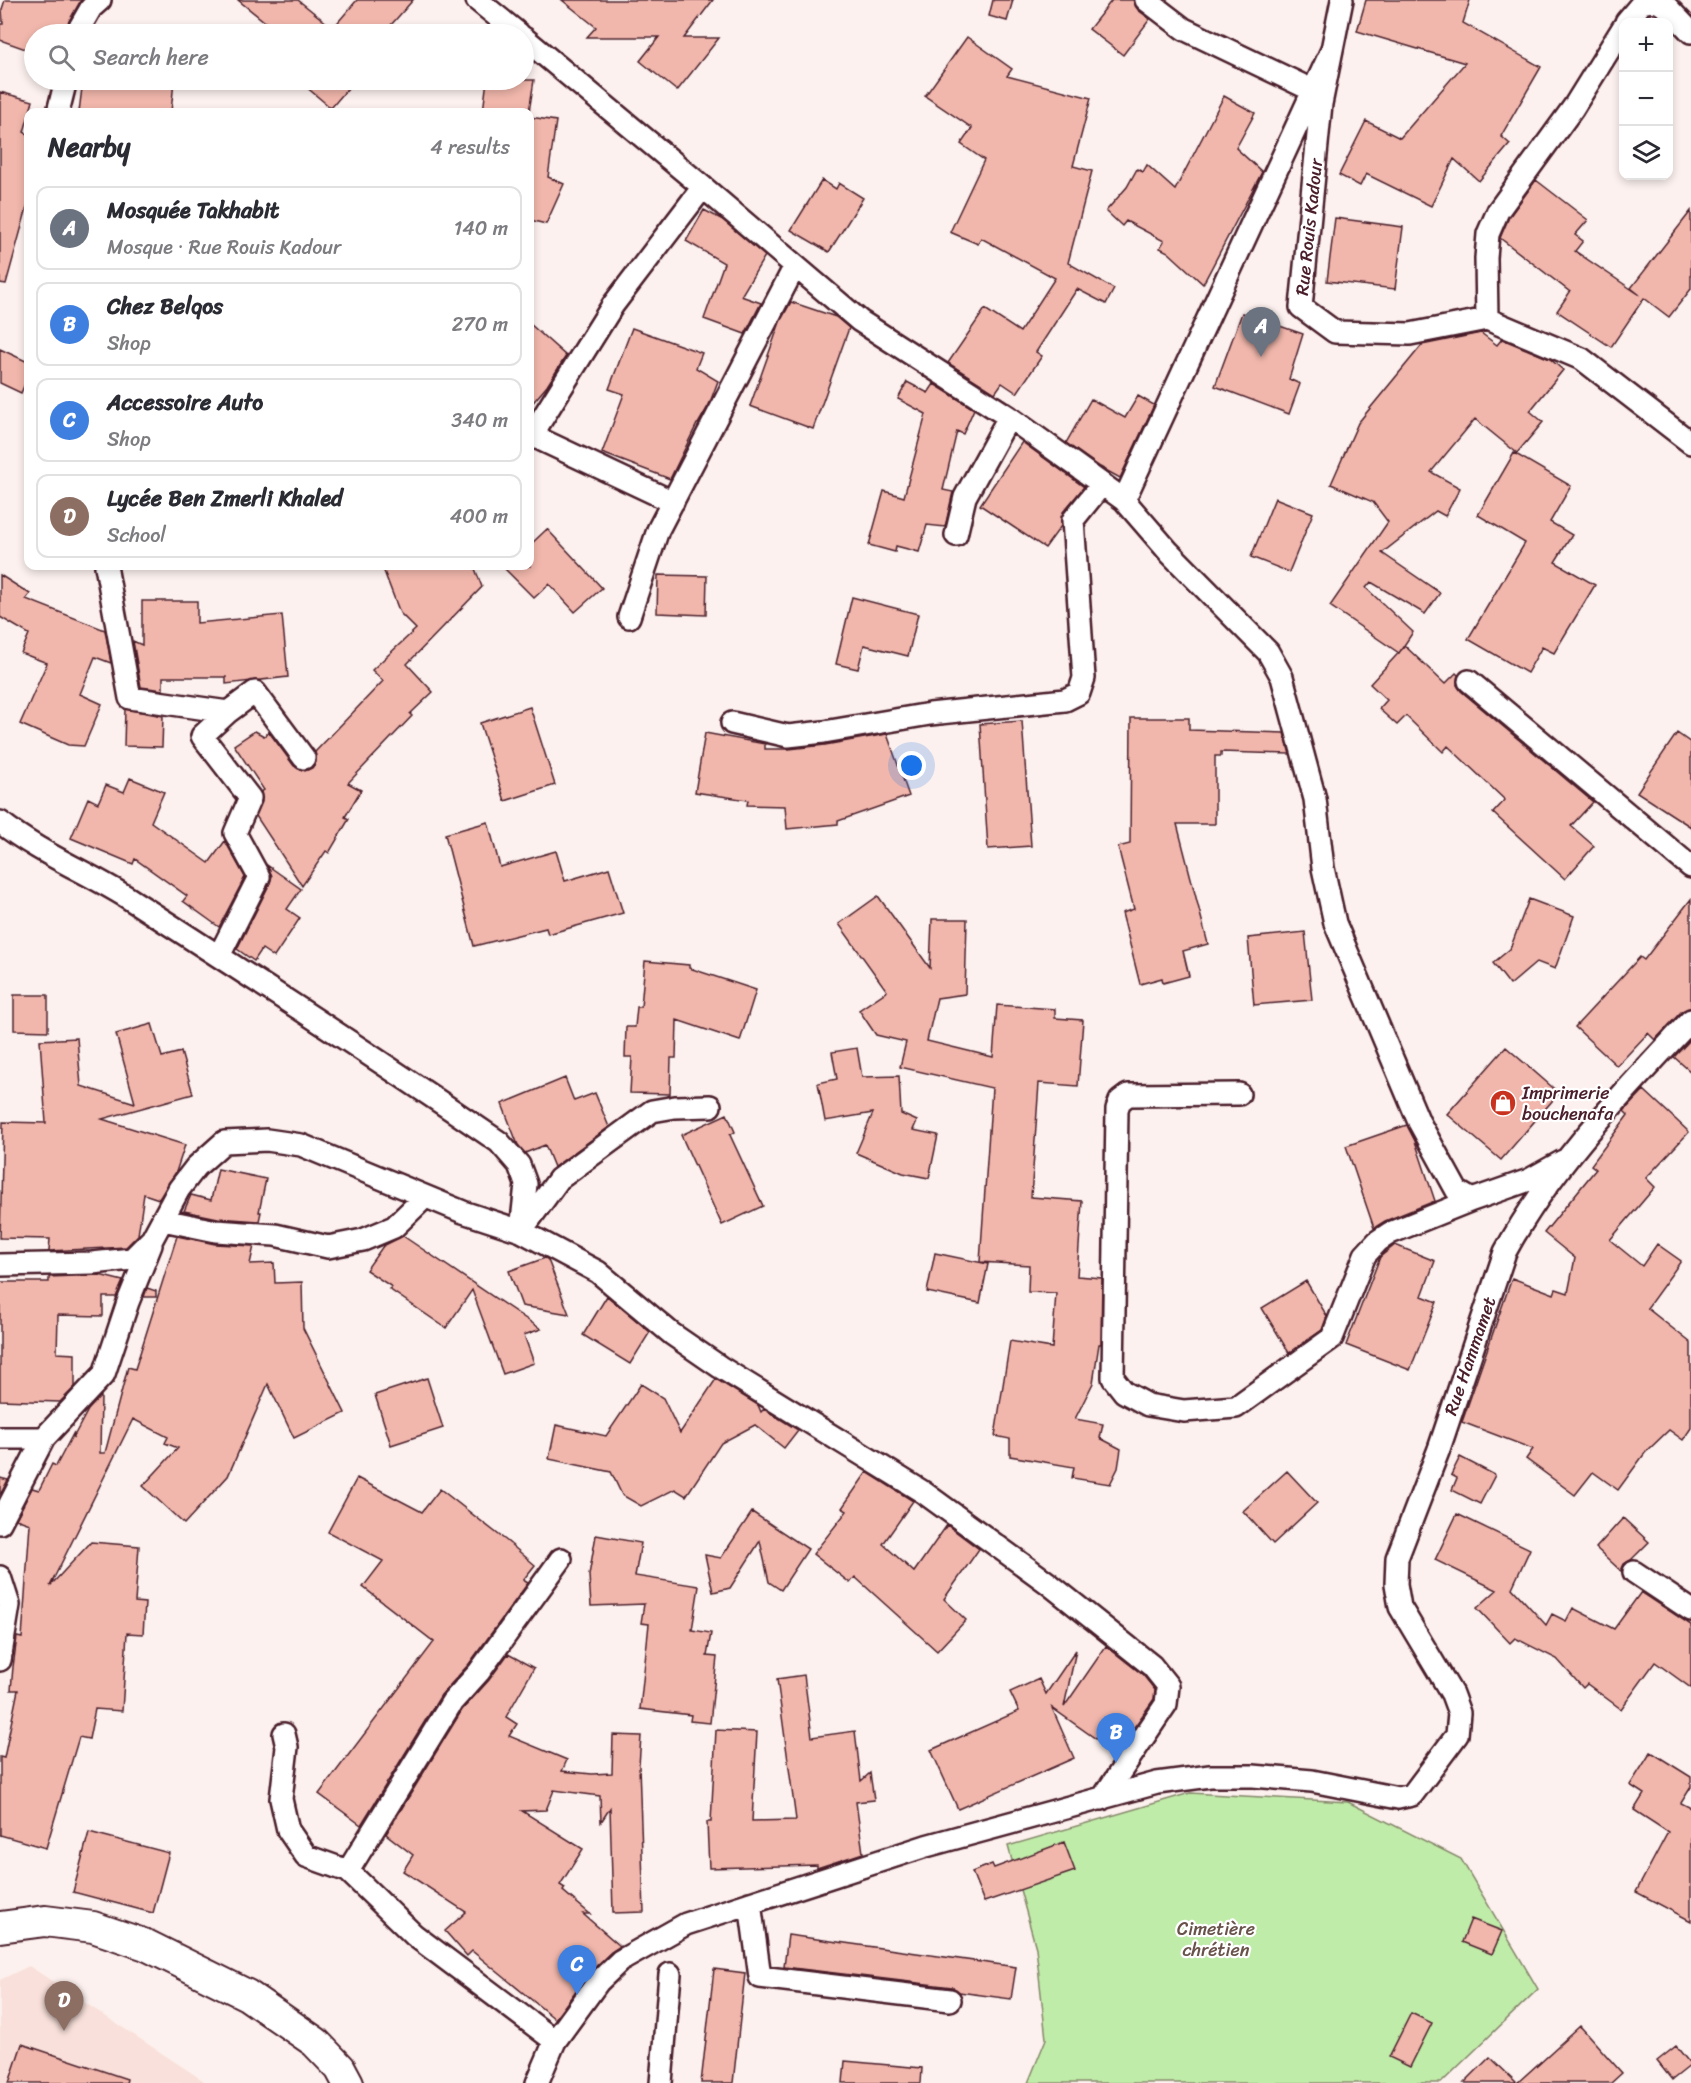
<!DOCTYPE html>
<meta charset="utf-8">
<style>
:root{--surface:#fff;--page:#f2f2f3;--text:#2b2b33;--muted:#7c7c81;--line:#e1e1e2;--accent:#c8321e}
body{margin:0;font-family:Sriracha,sans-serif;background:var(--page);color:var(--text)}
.controls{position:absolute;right:18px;top:18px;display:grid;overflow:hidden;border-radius:12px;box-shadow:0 3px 9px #0003}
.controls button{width:54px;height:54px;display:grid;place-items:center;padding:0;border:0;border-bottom:2px solid var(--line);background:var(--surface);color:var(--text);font:30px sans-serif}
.you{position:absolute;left:912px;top:766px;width:21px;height:21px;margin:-15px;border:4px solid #fff;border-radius:50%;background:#1a73e8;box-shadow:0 0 0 9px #1a73e833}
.badge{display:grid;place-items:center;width:39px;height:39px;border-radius:50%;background:var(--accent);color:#fff;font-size:20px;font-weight:700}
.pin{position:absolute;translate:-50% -50px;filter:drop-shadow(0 2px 3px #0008)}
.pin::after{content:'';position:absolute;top:32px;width:21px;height:18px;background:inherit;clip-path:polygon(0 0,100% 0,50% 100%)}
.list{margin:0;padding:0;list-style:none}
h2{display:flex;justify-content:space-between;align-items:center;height:78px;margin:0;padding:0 24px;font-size:26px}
h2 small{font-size:20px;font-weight:400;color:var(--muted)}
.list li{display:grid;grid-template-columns:39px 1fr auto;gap:18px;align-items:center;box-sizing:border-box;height:84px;margin:0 12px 12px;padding:0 12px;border:2px solid var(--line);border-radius:12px}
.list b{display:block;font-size:22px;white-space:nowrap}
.list p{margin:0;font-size:20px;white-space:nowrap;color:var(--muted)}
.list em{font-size:20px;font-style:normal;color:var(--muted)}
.icon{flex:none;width:33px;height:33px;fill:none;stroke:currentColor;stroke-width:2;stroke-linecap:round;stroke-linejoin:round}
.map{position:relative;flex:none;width:1691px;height:2083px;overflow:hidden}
.search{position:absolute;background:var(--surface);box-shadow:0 3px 9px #0003;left:24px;top:24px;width:510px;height:66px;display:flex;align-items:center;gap:15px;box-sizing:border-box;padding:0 21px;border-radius:33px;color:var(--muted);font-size:22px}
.panel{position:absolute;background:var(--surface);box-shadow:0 3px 9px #0003;left:24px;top:108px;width:510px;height:462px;border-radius:12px}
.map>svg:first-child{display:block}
.built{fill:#f9e0da}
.green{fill:#c0eca9;stroke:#85866a;stroke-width:1.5}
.building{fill:#f1b7ac;stroke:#4a1f2b;stroke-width:1.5}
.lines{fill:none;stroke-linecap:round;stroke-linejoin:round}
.street-casing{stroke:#4a1f2b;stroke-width:26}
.secondary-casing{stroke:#4a1f2b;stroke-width:34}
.street{stroke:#fff;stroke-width:21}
.secondary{stroke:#fff;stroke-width:30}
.labels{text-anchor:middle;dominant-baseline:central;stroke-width:4.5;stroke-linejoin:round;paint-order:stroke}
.street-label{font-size:18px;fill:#4a1f2b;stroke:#fff}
.poi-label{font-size:18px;fill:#4a1f2b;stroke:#fff;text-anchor:start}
.park-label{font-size:18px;fill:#68524a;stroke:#fff}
</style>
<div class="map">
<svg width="1691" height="2083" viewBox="0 0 1691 2083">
<rect width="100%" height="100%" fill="#fcf1ee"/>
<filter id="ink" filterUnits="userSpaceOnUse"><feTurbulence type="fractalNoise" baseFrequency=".0167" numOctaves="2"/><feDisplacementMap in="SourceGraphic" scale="12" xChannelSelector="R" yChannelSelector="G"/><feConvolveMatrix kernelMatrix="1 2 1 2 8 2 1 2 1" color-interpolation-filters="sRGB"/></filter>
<g filter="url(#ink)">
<path class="built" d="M29,1966L207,2083H0V1980Z"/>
<path class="green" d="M1190,1793L1348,1802L1461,1859L1538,1989L1441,2083H1028L1046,2039L1036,1948L1008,1846Z"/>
<path class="building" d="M5,0H81L65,28L63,34H34V52L0,40V24H3L2,9Z
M238,0H298L333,28L357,0H413L383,34H280Z
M562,0H713L684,38H719L677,91L640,61L659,37H587L596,27Z
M993,0H1013L1007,21L989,16Z
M1112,0H1133L1138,10L1150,19L1123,55L1089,29Z
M1366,0H1470L1463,23L1541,67L1501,136L1510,144L1479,181L1454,159L1431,206L1366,174L1360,186L1339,175L1366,121L1400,138L1465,63L1357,31Z
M967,37L1012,69L1007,76L1091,98L1073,166L1092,171L1068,263L1114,289L1106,304L1077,289L1036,352L1042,356L1017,393L1002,383L995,393L948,363L985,309L1020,332L1055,278L981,238L978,244L950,232L984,160L961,144L972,128L925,96Z
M83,80L174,81L171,112H79Z
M298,80H355L331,108Z
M487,80H534L529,112H483Z
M0,92L33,101L24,132L28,134V204L6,284L0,283Z
M1224,96L1255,113L1236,148L1262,172L1203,284L1168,252L1160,248L1164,241L1126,221L1122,226L1106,211L1127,187L1137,169L1143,172L1147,165L1175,190Z
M530,117L556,121L548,177L564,184L546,224L530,220Z
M822,180L836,189L839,183L863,198L829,252L791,230Z
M1536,180L1588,220L1575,235L1583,241L1575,251L1640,295L1631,288L1691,211V289L1669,317L1644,298L1611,347L1557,311L1570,292L1500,238L1509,217Z
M704,210L723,220L765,256L741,296L761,303L745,334L704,319L724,263L686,241Z
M1335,218L1403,227L1395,289L1327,281Z
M791,302L836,317L849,328L813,429L750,406L780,322Z
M1242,313L1303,334L1289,379L1300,384L1289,414L1215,386Z
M530,324L566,356L547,386L530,406Z
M632,328L702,353L696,368L718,381L709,405L698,424H697L670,479L602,453L624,394L609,389Z
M1481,333L1497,345L1502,339L1550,359L1563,370L1530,411L1543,422L1517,453L1475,419L1431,472L1460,488L1445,516L1436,511L1382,553L1440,593L1425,614L1371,582L1366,588L1413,632L1399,653L1330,606L1388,522L1373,502L1331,484L1358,423L1422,345Z
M0,349L28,362V377L21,393L0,383Z
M907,382L928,393L934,384L974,409L963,434L957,431L943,490L953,492L945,527L927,525L919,552L896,546L895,552L869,545L884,491L904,497L926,414L898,399Z
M1138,396L1154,405L1120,478L1100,467L1066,443L1091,399L1125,418Z
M1022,442L1084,487L1063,512L1061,526L1045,548L980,505Z
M1514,453L1571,486L1550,522L1572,535L1555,562L1595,585L1554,653L1542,647L1527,673L1468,639L1525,543L1478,515Z
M1275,498L1313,513L1289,572L1251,557Z
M547,529L602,588L575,612L549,584L534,598L502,566H530V545Z
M382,566H474L482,587L407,664L433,692L410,714L412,716L348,783L361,790L345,817L349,819L329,853L326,851L302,886L256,816L262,802L261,792L264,790L234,745L255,731L264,736L269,732L294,766L305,771L312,768L316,762L315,752L383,681L372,670L416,629L400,613Z
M0,575L30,594L26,599L105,630L111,663L95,657L80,694L102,704L84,746L68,745L20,724L47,663L21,653L29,634L0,617Z
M658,575L707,576L706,615L657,613Z
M852,597L918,614L908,656L864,645L858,669L836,664Z
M142,601H197V623L282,615L288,677L226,684V677H163V690L141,687L133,641L142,645Z
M1405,646L1445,684L1456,673L1458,675L1457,685L1461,691L1593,802L1571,826L1594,846L1565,879L1493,813L1505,800L1448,746L1443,752L1406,716L1397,725L1379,709L1387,700L1370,684Z
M530,707L555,785L505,801L480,723Z
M125,709L163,716L162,747L124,746Z
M1131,718H1189V730L1284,733L1290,754L1221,752V756H1215V824H1177L1208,944L1183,951L1189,976L1163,983L1162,978L1140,984L1122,913L1134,909L1118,847L1130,844Z
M1022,721L1031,846L988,849L980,724Z
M705,733L765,744V749H789L825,745L887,734L909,796L838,821V824L787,829L785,806L747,805L748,800L695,792Z
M1677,733L1691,743V827L1637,792Z
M130,778L164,792L151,822L209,863L225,841L245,877L219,927L183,901L187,896L135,859L133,864L71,838L88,798L98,803L106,785L124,792Z
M488,822L500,867L556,851L565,881L609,868L623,913L548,934L546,928L474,946L445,834Z
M267,865L301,889L287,909L300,918L274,957L262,949L254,961L237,949L270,883L272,876Z
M878,896L930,968L932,919H967L965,994L937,998L927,1041L993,1057L997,1005L1055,1009V1018L1083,1020L1078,1086L1039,1083L1031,1197L1082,1201L1077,1276L1102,1278L1101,1344H1099L1093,1383L1075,1419L1103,1424L1100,1438L1121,1449L1118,1468L1110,1484L1072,1478L1074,1467L1010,1456V1439L995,1436L1010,1341L1052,1348L1056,1293L1028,1292L1029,1265L980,1262L992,1088L900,1067L906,1042L876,1035L859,1010L887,991L839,924Z
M1529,899L1574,916L1555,969L1537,962L1510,985L1493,963L1510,949Z
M1691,899V1008L1682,1011L1655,1040L1648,1033L1617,1066L1575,1027L1640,957L1644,960Z
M1305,932L1312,1000L1254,1005L1248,938Z
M645,961L689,965V968L756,990L740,1041L677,1020L676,1058H671L670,1094L630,1093L632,1057H625L626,1027H635L637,1007H641Z
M14,995H48V1031L14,1030Z
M152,1024L162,1057L181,1052L193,1094L102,1119L185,1145L176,1172L159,1199L144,1194L138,1235L126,1247L49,1251L50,1239L0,1238L3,1122L46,1123L40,1040L77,1038L81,1086L135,1103L116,1034Z
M1691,1039V1072L1674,1057Z
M1506,1047L1559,1093L1501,1160L1447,1114Z
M857,1048L862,1077L899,1076L901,1114L917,1121L913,1130L938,1135L929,1178L903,1173L856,1153L873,1113L825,1121L818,1083L837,1079L832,1052Z
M565,1078L574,1101L595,1093L609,1127L554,1167L545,1145L525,1153L518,1145L502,1104Z
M1644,1090L1689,1132L1646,1178L1655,1187L1610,1240L1642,1266L1657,1244L1681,1261L1647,1308L1691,1343V1428L1683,1440L1669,1430L1645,1453L1618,1490L1593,1472L1575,1495L1526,1459L1533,1449L1462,1422L1512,1278L1554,1294L1556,1289L1568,1293L1575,1258L1544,1233L1596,1169L1591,1165L1628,1115L1624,1111Z
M727,1114L735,1132L730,1135L763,1206L722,1225L681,1135Z
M1407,1125L1415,1141L1435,1201L1385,1221L1374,1228L1346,1146Z
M218,1169L266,1179L259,1212H261L259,1221L218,1218L184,1211L191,1195L211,1200Z
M177,1236L215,1244L254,1246L250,1264L274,1263L275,1283L302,1282L303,1328L345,1413L294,1438L268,1384L228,1476L184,1524L143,1486L178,1448L165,1443L168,1437L133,1419L50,1586L91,1542L139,1546L135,1602L145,1603L143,1634L127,1633L122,1711L95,1709L89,1739L79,1737L46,1848L0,1835V1757L4,1758L18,1690H11L13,1667L17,1637L22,1638L30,1524L16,1519L32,1488L39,1490L52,1464L56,1466L74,1432L73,1438L88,1410L101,1396L100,1453H105L128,1367L135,1369Z
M403,1236L541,1329L524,1335L534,1363L503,1374L472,1290L446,1328L389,1289L392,1287L366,1270L383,1246Z
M1395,1245L1435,1261L1422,1296L1437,1302L1410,1370L1346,1345L1380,1257Z
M935,1253L988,1264L980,1303L927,1292Z
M545,1258L548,1260L569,1314L522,1306L509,1271Z
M99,1275L123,1281L116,1297H103V1316L58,1315L57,1353L75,1354V1387L60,1402L0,1400V1282H49V1277Z
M1306,1281L1327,1316L1322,1330L1289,1353L1262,1308Z
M147,1288L156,1291V1297H144Z
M607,1296L650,1332L630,1364L583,1335Z
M427,1378L443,1428L391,1445L375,1395Z
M716,1379L758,1405L761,1412L764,1409L798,1430L784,1448L755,1425L721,1443L686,1496L675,1489L641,1506L622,1495L611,1472L549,1459L556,1425L606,1436L641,1384L663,1398L680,1433Z
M1460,1457L1495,1475L1480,1504L1452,1490L1457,1478L1451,1475Z
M1287,1471L1317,1503L1273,1544L1243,1511Z
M867,1472L913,1501L883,1544L914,1572L947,1525L979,1549L944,1599L966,1620L937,1651L855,1577L850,1583L813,1554L847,1511L842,1508Z
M0,1478L8,1480L0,1495Z
M357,1478L422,1512L440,1489L508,1542L535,1565L523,1580L528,1583L469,1664L441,1695L361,1825L319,1794L434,1642L363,1587L383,1561L328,1532Z
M752,1512L808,1549L781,1590L769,1582L760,1541L730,1588L713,1592L705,1555L721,1558Z
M1457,1514L1530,1549L1512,1588L1546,1625L1552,1614L1566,1621L1573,1608L1614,1629L1641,1592L1691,1625V1688L1655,1662L1621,1709L1587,1684L1583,1688L1557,1659L1515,1638L1510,1643L1477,1608L1497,1590L1435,1560Z
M1623,1518L1649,1542L1631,1560L1624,1564L1621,1571L1596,1548Z
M596,1535L641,1543L635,1576L699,1586L692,1630L711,1633L707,1656L717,1657L710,1723L690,1721L691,1715L640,1709L649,1624L641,1623L644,1604L591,1606L589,1575Z
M1106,1646L1143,1675L1155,1690L1154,1699L1116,1753L1052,1708L1074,1758L958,1809L931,1750L1019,1711L1010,1692L1039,1679L1046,1694L1076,1650L1064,1707Z
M508,1654L534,1668L506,1717L517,1724L509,1736L567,1760L562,1771L592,1774L612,1773L613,1735L641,1736L639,1766L644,1912L613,1913L610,1808L601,1822L600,1796L554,1790L546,1810L522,1811L583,1849L560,1885L565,1888L563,1891L590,1914H583L620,1946L611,1952L589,1973L555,2019L472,1951L467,1956L445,1931L466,1912L403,1871L413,1855L386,1834L462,1710L489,1680Z
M804,1675L812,1737L855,1731L861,1781L870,1773L874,1800L856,1802L863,1853L817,1868V1865L709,1868L707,1822H711L716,1730L757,1732L752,1821L796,1820L777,1679Z
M1651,1752L1691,1777V1787L1681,1803L1691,1808V1921L1636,1892L1668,1832L1634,1810L1644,1794L1630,1785Z
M89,1832L169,1853L153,1913L73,1892Z
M1064,1842L1075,1871L984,1902L972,1872L992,1864L994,1868Z
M1471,1919L1502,1931L1492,1954L1462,1942Z
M788,1935L1016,1967L1011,1999L959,1992L952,1987L784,1967Z
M714,1969L745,1973L733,2083H701Z
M1411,2013L1432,2023L1410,2067L1389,2057Z
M1580,2026L1622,2073L1611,2083H1464L1490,2057L1517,2083Z
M22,2044L127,2079L126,2083H9Z
M1676,2046L1691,2065L1672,2080L1657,2061Z
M845,2061L922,2068L921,2083H843Z"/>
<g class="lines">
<defs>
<path id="street" d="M477,0L519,34
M1146,0L1184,29L1314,91
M1342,0L1321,104L1301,307L1335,332L1410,334L1487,319L1582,359L1691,443
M1626,22L1642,3L1655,0L1668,8L1691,32
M76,34L91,8L100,0
M524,38L703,187L860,321L1009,417L1124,500L1331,52
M58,112L66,80
M1487,319L1486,258L1488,234L1498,211L1573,108L1624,26
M531,435L673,502
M530,438L613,305L703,187
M1124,500L1169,552L1268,652L1282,677L1315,799L1323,868L1335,923L1419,1122L1457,1191L1472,1200L1529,1180L1563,1161
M956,535L965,497L1009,417
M106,566L130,698L228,712
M629,617L658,530L795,266
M1469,681L1691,867
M732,723L788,736L824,732L930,714L1065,700L1079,693L1084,678L1073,520L1102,484
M0,822C40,854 90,873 133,901C256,980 378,1059 499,1142L519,1165L526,1184L521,1231L559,1179L652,1111L675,1107L710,1106
M219,956L259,877L235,833L250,798L202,736L228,712L255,692L304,758
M1239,1094L1128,1095L1120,1101L1117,1109L1113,1378L1124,1392L1148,1405L1184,1411L1236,1407L1332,1338L1365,1255L1378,1241L1390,1233L1472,1200
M163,1220L216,1231L275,1235L328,1247L363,1240L394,1227L425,1197
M0,1265L92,1263L132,1259L152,1239L179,1189L196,1167L224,1142L267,1140L301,1145L463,1212L521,1231L598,1272L672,1334L720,1367L923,1492L1048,1583L1152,1666L1168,1686L1166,1704L1102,1799
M0,1438H44
M0,1523L44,1438L104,1374L128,1302L151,1245
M1634,1572L1691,1610
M0,1577L9,1605L0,1660
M284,1734L287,1747L281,1799L288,1830L306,1856L348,1871L414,1935L555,2041
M348,1871L452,1702L479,1672L561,1559
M750,1903L760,1977L950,2000
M537,2083L555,2041L598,1982L620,1961L686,1924L926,1846L1157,1783L1210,1776H1253L1312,1781L1398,1798L1412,1795L1457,1735L1459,1713L1452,1694L1400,1607L1396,1584L1397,1558L1439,1449L1505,1252C1552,1165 1624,1092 1691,1020
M661,2083L670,1974"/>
<path id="secondary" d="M0,1927L45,1921L93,1927L146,1945L247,1995L315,2042L340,2068L348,2083"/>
</defs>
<use href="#street" class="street-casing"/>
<use href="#secondary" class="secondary-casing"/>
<use href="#street" class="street"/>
<use href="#secondary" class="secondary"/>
</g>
</g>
<defs>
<symbol id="shop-disc" viewBox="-11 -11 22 22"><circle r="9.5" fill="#c8321e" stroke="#fff"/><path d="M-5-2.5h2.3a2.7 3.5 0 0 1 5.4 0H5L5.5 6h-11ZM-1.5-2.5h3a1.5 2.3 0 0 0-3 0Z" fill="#fff"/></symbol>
</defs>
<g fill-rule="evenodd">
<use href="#shop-disc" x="1488" y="1088" width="30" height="30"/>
</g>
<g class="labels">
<g class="street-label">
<text transform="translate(1309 227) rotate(-84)">Rue Rouis Kadour</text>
<text transform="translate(1470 1356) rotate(-71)">Rue Hammamet</text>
</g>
<g class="poi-label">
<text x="1522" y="1093">Imprimerie<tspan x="1522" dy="21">bouchenafa</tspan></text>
</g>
<g class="park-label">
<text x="1216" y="1929">Cimetière<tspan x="1216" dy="21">chrétien</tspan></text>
</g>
</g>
</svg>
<div class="controls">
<button>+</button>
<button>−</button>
<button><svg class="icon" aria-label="layers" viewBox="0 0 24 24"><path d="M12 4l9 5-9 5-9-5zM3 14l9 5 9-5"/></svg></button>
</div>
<div class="you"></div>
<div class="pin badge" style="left:1261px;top:357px;background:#6b7280">A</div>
<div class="pin badge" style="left:1116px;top:1763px;background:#3f7fe0">B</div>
<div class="pin badge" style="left:577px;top:1995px;background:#3f7fe0">C</div>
<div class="pin badge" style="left:64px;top:2031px;background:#8d6e63">D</div>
<div class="search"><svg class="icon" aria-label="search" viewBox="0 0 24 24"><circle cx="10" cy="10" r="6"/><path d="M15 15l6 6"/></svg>Search here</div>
<section class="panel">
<h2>Nearby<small>4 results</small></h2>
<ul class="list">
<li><span class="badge" style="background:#6b7280">A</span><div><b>Mosquée Takhabit</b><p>Mosque · Rue Rouis Kadour</p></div><em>140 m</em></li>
<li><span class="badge" style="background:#3f7fe0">B</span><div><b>Chez Belqos</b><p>Shop</p></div><em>270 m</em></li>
<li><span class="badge" style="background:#3f7fe0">C</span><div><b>Accessoire Auto</b><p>Shop</p></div><em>340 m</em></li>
<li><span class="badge" style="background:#8d6e63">D</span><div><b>Lycée Ben Zmerli Khaled</b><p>School</p></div><em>400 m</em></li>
</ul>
</section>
</div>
